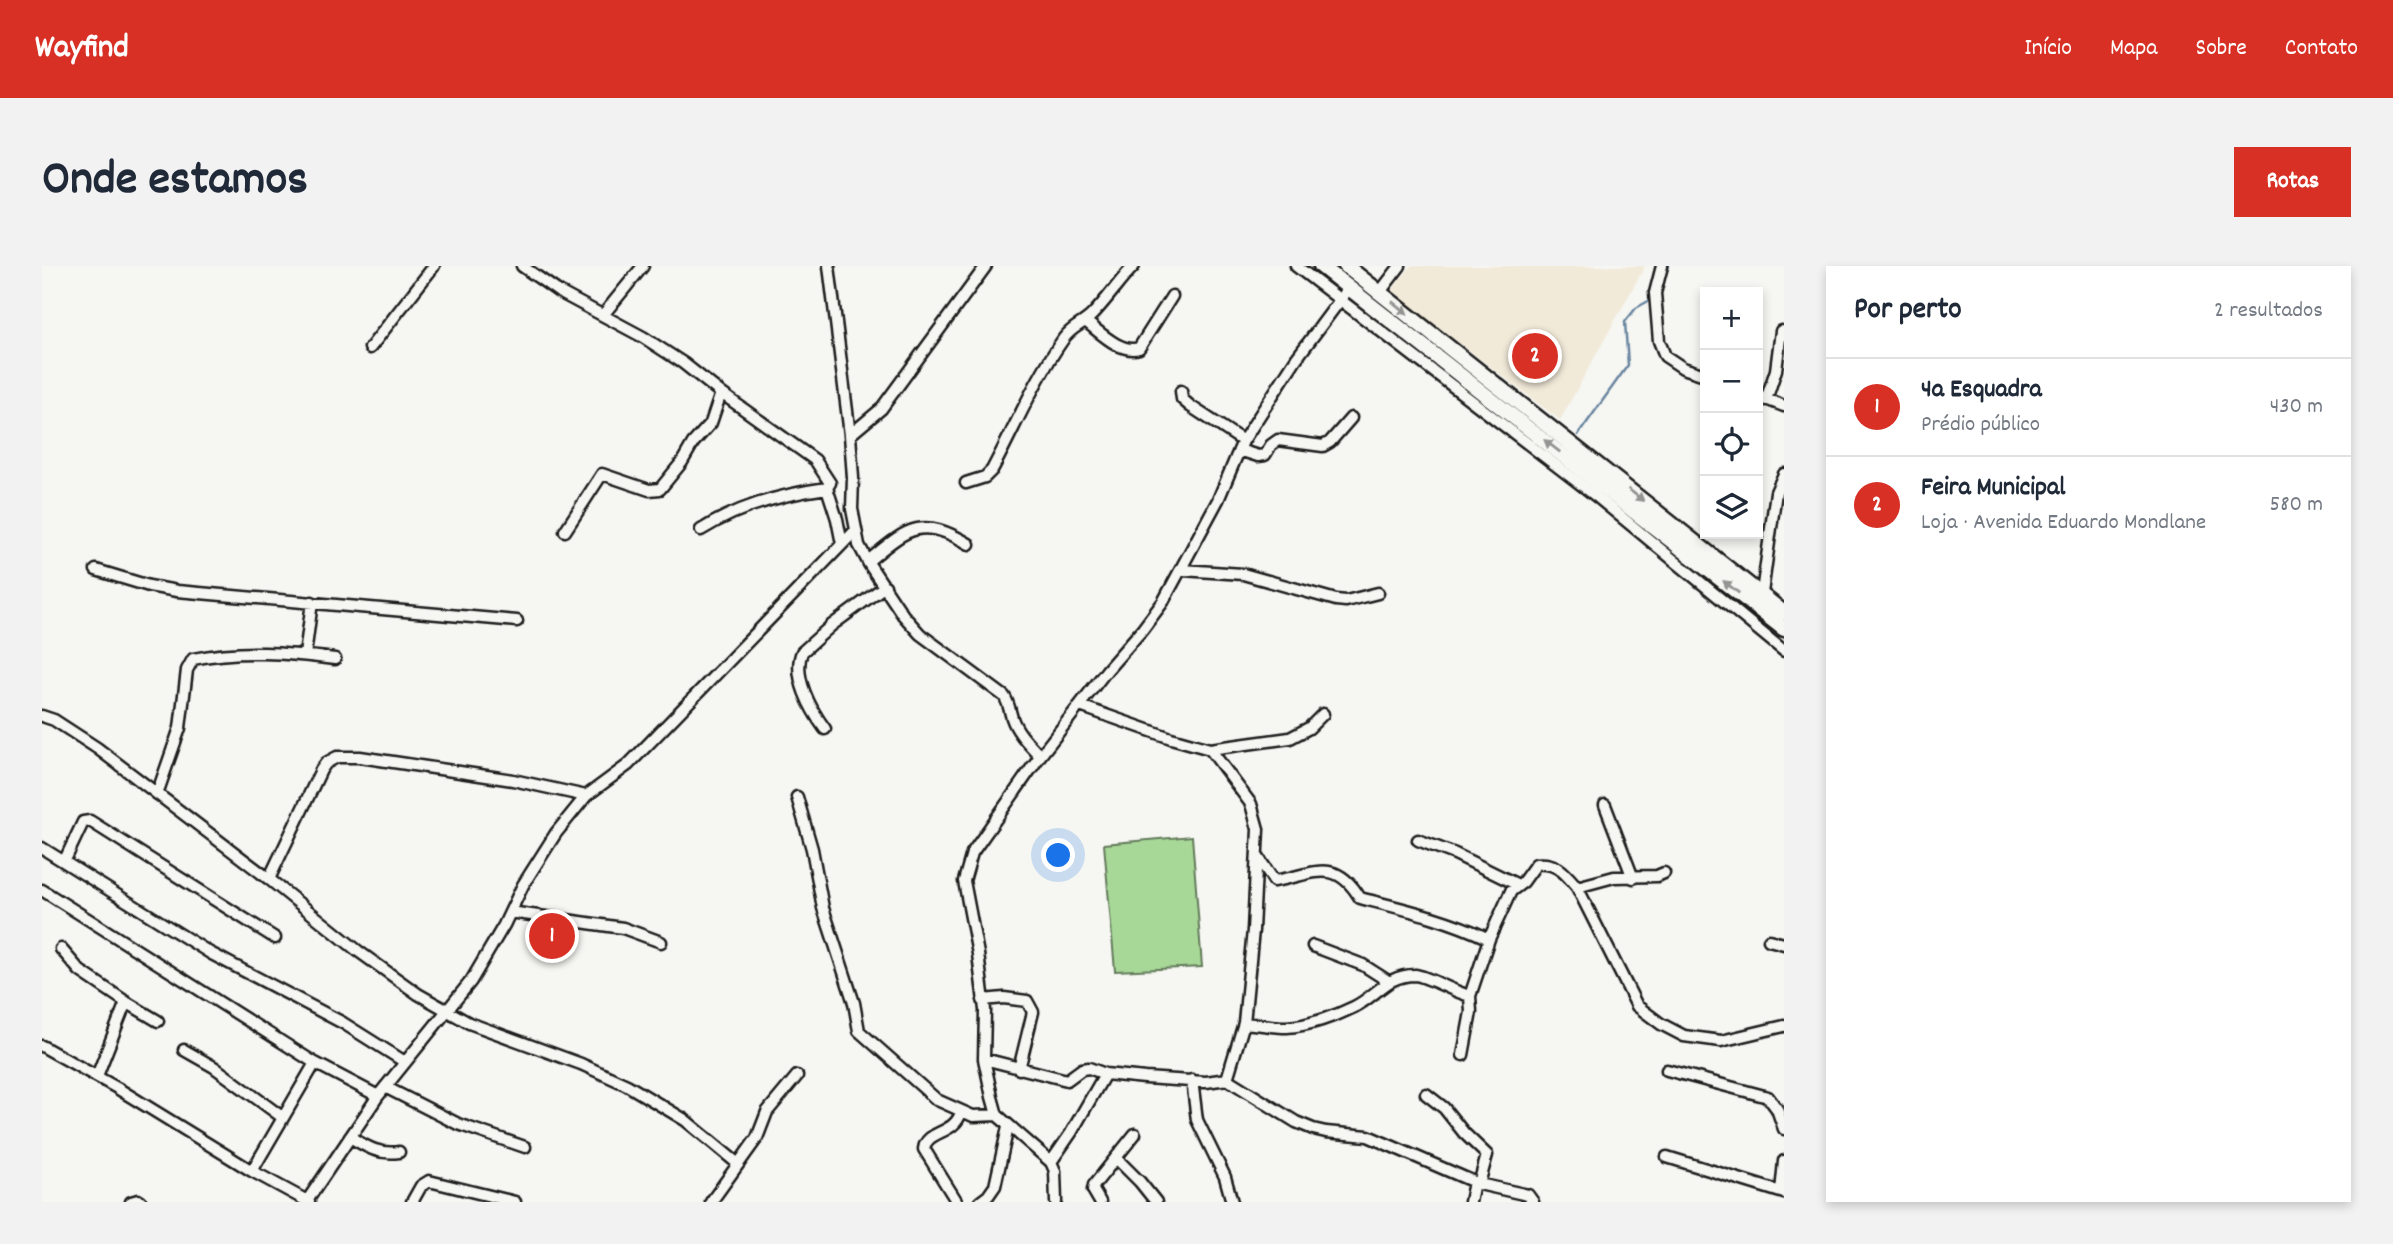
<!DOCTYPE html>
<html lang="pt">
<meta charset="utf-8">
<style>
:root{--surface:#fff;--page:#f2f2f3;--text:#1f2937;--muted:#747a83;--line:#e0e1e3;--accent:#d93025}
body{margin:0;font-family:Dekko,sans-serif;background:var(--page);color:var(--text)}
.controls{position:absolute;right:21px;top:21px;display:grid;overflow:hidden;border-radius:0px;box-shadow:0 4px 10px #0003}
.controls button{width:63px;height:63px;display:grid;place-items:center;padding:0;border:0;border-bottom:2px solid var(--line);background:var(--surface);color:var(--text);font:35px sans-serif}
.you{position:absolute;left:1017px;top:590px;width:24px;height:24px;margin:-18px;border:5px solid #fff;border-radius:50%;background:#1a73e8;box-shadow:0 0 0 10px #1a73e833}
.badge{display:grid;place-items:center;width:46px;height:46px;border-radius:50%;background:var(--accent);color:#fff;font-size:23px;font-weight:700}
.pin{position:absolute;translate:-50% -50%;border:4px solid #fff;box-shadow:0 2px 7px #0006}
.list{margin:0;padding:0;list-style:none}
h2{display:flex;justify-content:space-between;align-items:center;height:91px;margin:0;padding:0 28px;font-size:30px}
h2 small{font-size:23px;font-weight:400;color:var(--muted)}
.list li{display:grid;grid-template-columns:46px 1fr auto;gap:21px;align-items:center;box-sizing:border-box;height:98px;padding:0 28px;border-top:2px solid var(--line)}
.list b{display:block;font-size:26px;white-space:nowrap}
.list p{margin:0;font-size:23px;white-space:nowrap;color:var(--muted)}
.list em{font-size:23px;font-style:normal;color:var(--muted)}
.icon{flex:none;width:38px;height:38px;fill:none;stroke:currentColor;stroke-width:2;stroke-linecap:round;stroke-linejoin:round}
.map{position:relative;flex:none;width:1742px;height:936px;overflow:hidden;border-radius:0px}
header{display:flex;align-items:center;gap:42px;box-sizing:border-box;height:98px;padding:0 35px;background:var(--accent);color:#fff}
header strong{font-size:33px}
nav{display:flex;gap:38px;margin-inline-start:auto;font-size:24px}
.intro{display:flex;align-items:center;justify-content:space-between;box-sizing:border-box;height:168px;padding:0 42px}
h1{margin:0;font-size:49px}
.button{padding:18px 32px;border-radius:0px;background:var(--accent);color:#fff;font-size:24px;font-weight:700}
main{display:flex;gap:42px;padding:0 42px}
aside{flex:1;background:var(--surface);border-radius:0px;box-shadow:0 4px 10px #0003}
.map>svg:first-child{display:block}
.built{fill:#f2ead9}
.green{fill:#a8d898;stroke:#627a5a;stroke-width:2}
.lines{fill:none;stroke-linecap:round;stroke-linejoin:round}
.stream{stroke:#6985a0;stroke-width:2.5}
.street-casing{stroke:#1c1c1c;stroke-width:15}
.secondary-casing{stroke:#1c1c1c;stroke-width:19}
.street{stroke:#f6f6f2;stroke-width:10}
.secondary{stroke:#f6f6f2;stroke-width:14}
.oneway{fill:#949492}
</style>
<header>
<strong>Wayfind</strong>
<nav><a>Início</a><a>Mapa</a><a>Sobre</a><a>Contato</a></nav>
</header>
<div class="intro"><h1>Onde estamos</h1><a class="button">Rotas</a></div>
<main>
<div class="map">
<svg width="1742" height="936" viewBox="0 0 1742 936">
<rect width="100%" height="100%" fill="#f6f6f2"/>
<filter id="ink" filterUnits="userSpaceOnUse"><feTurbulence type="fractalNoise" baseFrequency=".0143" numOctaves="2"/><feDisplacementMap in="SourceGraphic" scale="14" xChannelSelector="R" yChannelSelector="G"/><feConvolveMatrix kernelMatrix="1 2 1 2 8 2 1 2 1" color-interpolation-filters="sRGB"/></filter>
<g filter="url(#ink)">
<path class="built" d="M1369,0H1603L1518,154L1349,25Z"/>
<path class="green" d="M1150,570L1160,701L1073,705L1062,578Z"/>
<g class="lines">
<path class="stream" d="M1620,16L1627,0
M1536,169L1586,99L1583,56L1594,42L1610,33"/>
<defs>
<path id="street" d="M480,0L517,26L601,71L641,97L679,127L773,194L788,217L785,222L795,253L800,278
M787,0L808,169L811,212L810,243L817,279L827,298L861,349L878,368L962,430C967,437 967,443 970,452C975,467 988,479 998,490
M1254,0L1554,230L1742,385
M1620,0L1613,27L1617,75L1623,90L1641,102L1663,109
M1338,26L1358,0
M561,49L601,0
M1043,55C1057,65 1078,88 1097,82L1130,30
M328,82L392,0
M1139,125L1140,133L1148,140L1201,175
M1716,130L1742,140
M1724,134L1734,104L1739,65
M808,169L839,143L944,0
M1197,184L1216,190L1223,189L1229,179L1236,174L1281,180L1288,176L1309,152
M924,217L943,211L950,204C973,161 993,113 1022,72C1031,60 1040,59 1050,49C1065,34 1077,15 1092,0
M659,264C697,240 741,228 785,222
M523,265L560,208L607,224L618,223L640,196L651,177L669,157L679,127
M826,295C865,263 878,249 927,278
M54,304L107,320L135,325L475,355
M1140,304L1201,308L1294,334L1304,335L1336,327
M1720,327L1734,226L1742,208
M263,389L270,336
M1038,440L1129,472L1168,483L1248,472L1267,462L1281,448
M0,450L12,454L55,482L227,613L316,685L376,728L427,757L539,798L585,819L643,854L695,897
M783,463C769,444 750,410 760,386L790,359L843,320
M1168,483L1209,538L1216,563L1211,664L1202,757L1185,813
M115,528L138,462L145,404L151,393C199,383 245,387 293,393
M755,531L770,583L781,642L812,737L817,765L895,834L931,850L955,849
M1563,539L1591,612
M1376,574L1413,588L1476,619
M0,582L168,687L301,757L363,796
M1216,591L1232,615C1271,609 1293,590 1318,632C1362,643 1406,653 1447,673
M23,594L41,556L48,555L233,672
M227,613L279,504L284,497L295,491H318L471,514L544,530
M1535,621L1572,611L1615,610L1622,607
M0,624L273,797L336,830
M468,646L581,662L619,676
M1727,674L1742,678
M1271,680L1321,699L1346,715
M19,683L38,705L84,736
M941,734L962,732L985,735L991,746L977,803
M1202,757C1216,758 1231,761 1245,761C1266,760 1294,750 1312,741C1335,730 1344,709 1373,709C1385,710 1412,726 1428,730L1447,673L1469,625L1481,616L1494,598C1515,596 1522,606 1535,621L1595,740L1619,758L1642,770L1679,775L1742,760
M0,780L75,822L210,905L267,936
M142,784L172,801L240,851
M1421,789L1429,746L1428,730
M942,793L1025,814L1040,803L1047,802L1063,808L1103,812L1164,816L1185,813L1254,856L1271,863L1284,866L1326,870L1437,918L1486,929L1491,936
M1625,804L1726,831L1735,843L1742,863
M55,810L84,736L116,755
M1150,814L1155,854L1183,911L1190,936
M343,821L416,858L483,881
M1384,828L1402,842L1422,867L1445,889L1437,918
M308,871C325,881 337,889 357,886
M1625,891L1742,927
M1074,892L1098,916L1114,936
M1009,896L1029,867L1063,808
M210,905L273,797
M1739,926L1742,895
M265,935L336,830L429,715L462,659L481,619L514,567L544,530L586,499L813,265
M89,936L96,934L99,936
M370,936L379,920L387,915L473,936
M669,936L715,872L725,846L755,810
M915,936L882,883C884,864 913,869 919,846
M938,936L946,930L953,920L966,861
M1014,936L1013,905L1009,896L955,849L950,831L942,793L943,744L936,688L922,615L930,587L998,490L1065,404L1100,364L1121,336L1176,234L1201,175L1254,93L1307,22
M1058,936L1051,924L1052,919L1093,868
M1428,936L1432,916"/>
<path id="secondary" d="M1279,0L1742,363
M1304,0L1742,347"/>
</defs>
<use href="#street" class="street-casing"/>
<use href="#secondary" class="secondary-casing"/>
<use href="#street" class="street"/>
<use href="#secondary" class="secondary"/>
</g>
<defs><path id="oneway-solid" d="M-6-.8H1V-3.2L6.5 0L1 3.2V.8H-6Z" transform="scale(1.75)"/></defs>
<g class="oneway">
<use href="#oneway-solid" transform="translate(1358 42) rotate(39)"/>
<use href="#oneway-solid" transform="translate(1510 180) rotate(-142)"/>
<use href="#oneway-solid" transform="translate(1594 229) rotate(38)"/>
<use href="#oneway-solid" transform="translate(1689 321) rotate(-142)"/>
</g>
</g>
</svg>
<div class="controls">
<button>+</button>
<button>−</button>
<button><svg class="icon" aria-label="locate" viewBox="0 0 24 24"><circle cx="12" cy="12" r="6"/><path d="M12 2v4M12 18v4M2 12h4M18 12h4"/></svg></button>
<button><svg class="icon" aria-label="layers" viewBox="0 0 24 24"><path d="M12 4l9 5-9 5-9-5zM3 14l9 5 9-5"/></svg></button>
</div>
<div class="you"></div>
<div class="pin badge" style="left:510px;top:670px">1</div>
<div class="pin badge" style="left:1493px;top:90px">2</div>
</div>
<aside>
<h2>Por perto<small>2 resultados</small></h2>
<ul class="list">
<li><span class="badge">1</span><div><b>4a Esquadra</b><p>Prédio público</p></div><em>430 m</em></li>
<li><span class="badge">2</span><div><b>Feira Municipal</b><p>Loja · Avenida Eduardo Mondlane</p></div><em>580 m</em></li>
</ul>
</aside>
</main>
